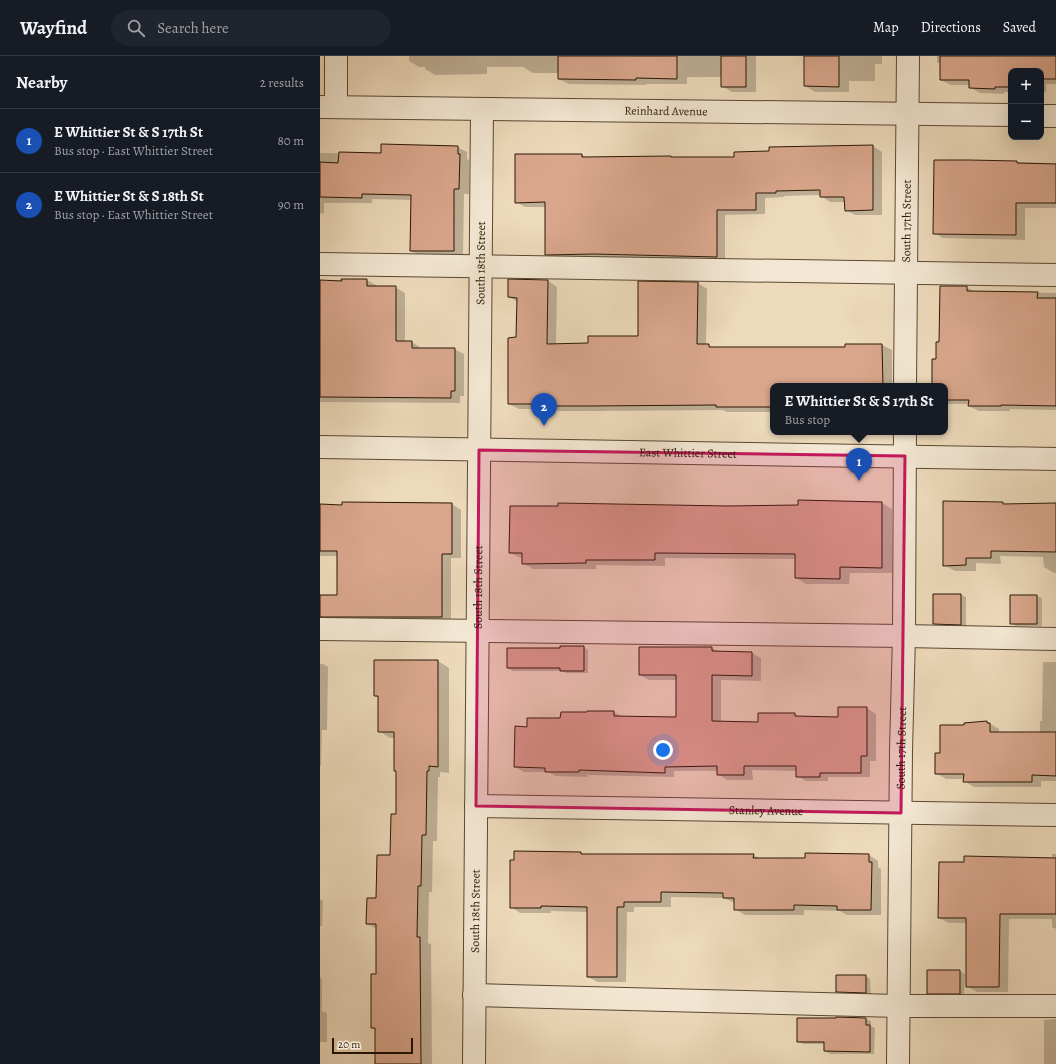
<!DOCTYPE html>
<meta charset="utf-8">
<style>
:root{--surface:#171b24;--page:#20242c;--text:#f1f3f6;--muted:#9ea1a6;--line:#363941;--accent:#1a73e8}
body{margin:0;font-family:Alegreya,serif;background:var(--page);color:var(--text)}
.controls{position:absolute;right:12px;top:12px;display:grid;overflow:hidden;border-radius:8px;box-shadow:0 4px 16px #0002}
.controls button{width:36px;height:36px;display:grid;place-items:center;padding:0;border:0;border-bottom:1px solid var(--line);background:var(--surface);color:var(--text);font:20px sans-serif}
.scale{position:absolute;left:12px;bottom:10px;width:81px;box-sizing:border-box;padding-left:4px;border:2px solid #291704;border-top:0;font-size:11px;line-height:14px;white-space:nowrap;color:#291704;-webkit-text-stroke:3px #f3e7d3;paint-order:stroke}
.you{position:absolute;left:343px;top:694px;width:14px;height:14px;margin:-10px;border:3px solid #fff;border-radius:50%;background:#1a73e8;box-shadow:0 0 0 6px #1a73e833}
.badge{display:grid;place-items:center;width:26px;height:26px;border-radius:50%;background:var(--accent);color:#fff;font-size:13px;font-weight:700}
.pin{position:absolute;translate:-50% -33px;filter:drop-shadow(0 1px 2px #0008)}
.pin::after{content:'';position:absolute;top:21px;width:14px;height:12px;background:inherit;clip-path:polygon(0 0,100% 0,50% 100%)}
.popup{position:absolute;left:450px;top:327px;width:178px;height:52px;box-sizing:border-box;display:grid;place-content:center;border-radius:8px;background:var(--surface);filter:drop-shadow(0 1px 3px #0005);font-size:13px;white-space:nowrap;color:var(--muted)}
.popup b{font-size:15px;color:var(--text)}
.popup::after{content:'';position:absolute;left:50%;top:100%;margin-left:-8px;border:8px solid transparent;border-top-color:var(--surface)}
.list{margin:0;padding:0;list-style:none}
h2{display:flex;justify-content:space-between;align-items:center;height:52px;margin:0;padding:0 16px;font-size:17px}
h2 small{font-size:13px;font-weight:400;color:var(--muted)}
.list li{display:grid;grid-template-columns:26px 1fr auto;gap:12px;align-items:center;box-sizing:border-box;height:64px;padding:0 16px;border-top:1px solid var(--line)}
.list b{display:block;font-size:15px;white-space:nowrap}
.list p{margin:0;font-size:13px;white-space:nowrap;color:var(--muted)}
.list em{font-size:13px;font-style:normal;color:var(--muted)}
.icon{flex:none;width:22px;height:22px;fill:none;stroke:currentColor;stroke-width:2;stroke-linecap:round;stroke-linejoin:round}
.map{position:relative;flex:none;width:736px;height:1008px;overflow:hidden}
header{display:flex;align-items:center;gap:24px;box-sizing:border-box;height:56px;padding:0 20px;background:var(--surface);border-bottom:1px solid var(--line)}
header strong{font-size:19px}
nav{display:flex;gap:22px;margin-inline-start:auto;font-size:14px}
.search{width:280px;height:36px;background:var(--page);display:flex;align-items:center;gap:10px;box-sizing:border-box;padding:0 14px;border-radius:22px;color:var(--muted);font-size:15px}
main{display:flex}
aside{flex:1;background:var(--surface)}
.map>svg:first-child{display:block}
.shadow{fill:#0003}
.building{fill:#d9a68c;stroke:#291704}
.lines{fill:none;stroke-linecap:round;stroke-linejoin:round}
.minor-casing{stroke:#5a4832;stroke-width:24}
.minor{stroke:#f3e7d3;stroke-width:22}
.marked{fill:#c2185b;fill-opacity:0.2;stroke:#c2185b;stroke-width:3;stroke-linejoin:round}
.labels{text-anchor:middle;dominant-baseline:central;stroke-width:4;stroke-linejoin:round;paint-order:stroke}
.street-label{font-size:12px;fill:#291704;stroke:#f3e7d3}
</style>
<header>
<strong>Wayfind</strong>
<div class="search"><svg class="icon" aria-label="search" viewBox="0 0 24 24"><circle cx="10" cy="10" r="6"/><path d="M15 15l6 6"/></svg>Search here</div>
<nav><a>Map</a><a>Directions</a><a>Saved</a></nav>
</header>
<main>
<aside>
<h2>Nearby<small>2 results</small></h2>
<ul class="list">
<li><span class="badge" style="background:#1a4fb4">1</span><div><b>E Whittier St &amp; S 17th St</b><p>Bus stop · East Whittier Street</p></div><em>80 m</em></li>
<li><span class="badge" style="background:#1a4fb4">2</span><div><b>E Whittier St &amp; S 18th St</b><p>Bus stop · East Whittier Street</p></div><em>90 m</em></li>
</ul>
</aside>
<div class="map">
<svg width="736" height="1008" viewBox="0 0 736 1008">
<rect width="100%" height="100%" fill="#eddabb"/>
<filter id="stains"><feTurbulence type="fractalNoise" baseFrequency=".005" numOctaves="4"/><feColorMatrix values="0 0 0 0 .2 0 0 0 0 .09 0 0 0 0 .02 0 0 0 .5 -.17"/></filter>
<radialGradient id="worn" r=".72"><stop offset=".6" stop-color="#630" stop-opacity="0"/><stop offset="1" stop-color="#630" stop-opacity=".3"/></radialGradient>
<path class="shadow" d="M89,0H436V36H412L402,30V21H367V28H326V29L249,28L239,23V17H213L203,11H167V18L115,19L105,13V11H99L89,5Z
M485,0H562V8H555V25H529V36H495L485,30Z
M617,0H736V28H726V36H721V15H691V36H684V38L660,37L650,31V29H631L621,24V8L617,6Z
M553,90L562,96V159H535L526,154V146H510L501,140V139L464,140V141L445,142V158L405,159V206L235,203L226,198V151H205L196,146L261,98L267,102L350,101L354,102H415Z
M137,91L147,96V103L149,104V138H144L143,200H101L91,195L92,144L52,143V147H4V158L0,157V97L62,98Z
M615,105L736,107V152H705V184L623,182L614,177Z
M47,224L56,229V231H75L85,237V286H92L101,292V293H134L144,298V340H140V347L0,346V225Z
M228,225L237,231L236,288H269L319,281L378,227L387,233L386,289L394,292H526V289H562L572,294V330H453V356H407L403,354L279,355H239L236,353H199L189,348L197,282L198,246L189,241Z
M646,231L656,236L736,237V354L690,353V355H659L649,350V348H625V330H613L617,304Z
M479,445L562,447L572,453V517H530L529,528H486L476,522V503L345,502V510L276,509V513H213L203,507V502H201L190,497L407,451L479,450Z
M23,447L132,448L141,454V502H131V566L0,563V540H18V500H0V449L23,450Z
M683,447L687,449L736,448V517H734L724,511L723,501L680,500L681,508L656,507V515H635L624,509Z
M641,539L646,541V571L619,570L614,567Z
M717,540L722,542V570H696L691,567Z
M264,591L268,594V617H246L242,615H193L188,612V593Z
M320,592H392L399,596L432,597L441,602V625L401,624V666L439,667L475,658L479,661L519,662L547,652L556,658V705H550V721H508V725H486L477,720V715L432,714L433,724H407L398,718V715H354V721L267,719V721L235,720L229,716H204L195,711L208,672L241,663L242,657L294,656L303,661L357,662V624H329L320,619Z
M118,605L129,612V717L120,716V721H118L117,785H113L112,836H109L108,887L111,888L112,1008H56V974L52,972L57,919V873L47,868L57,843L71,800L77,759V715L75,682H70L59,675V642L55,640Z
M723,606H736V725H721V731H654L644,725V723H626L616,717L621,698L645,670L667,666L679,673V677H720V665H722Z
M0,608H3L8,611L7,674H2L1,710H0Z
M195,796L261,797L265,799H433L441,803H486L549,799L558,805V811L561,813V859H527L520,855L484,854V859H425L415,853V847L404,842L351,841V851H314V856H307L306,926H278L268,921V856L231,855V857H200L191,851Z
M732,798H736V873L732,871V863H689L688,936H657L647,930V867H629L619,862L732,802Z
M0,843L3,845L2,870H0Z
M640,915L645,918L644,940H613L608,937Z
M546,920L550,923L551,939L522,938L517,935Z
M0,921L2,923V955L7,957V986H0Z
M517,962L546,963L551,965V970L555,972L554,998H510L505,995V988H483L478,985L517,963Z
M736,963V1008H724V964Z"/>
<path class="building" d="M238,0H357V23L316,22V24L238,23Z
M401,0H426V31H401Z
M484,0H519V31L484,30Z
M620,0H736V23H721V15H691V31H675V33L649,32V24H620Z
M61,88L138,90V98H140L139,133H134V195H90L91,139L42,138V142L0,141V106L18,107L19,96L61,97Z
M553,89V154L525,155L524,141H500V134L456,135V137H436V154H397V201L274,198L225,199V146L195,147V98H262V101L351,100V101H414V96L449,95V91Z
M614,104H649L697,105V107L736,108V147H696V179L613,178Z
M21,223H47V230H76V285H92V292H135V335H131V342L0,341V224L22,225Z
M188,223L228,224L227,288L268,287V280H318V225L378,226L377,288H389V291H525V288H562L563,330H453V351H396V349L269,350H228V348H188V282L196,281L197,242L188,241Z
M620,230H647V235L718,236L717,242H736V350L681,349V350H648L649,344H625V330H612V303H616V286H619Z
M478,444L562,446V512L520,511V523L475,522V498L335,497V504H266V507L202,508V497H189L190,450H238V447L407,450L478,449Z
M623,445L683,446V448L736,447V496L671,495V502H646V509L623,510Z
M22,446L132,447V498H122V561H0V539H17V495H0V448L22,449Z
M613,538H641V569L613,568Z
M690,539H717V568H690Z
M240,590H264V615H240V612H187V592H240Z
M319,591H392V595L432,596V620L392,619V665L438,666V657H475V660L518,661V651H547V700H541V717H500V721H476V710H424V719H397V710L345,711V717L259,714V716H225V712L194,711L195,670L207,671V662H240L241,656H267V655H294V660L356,661V619H319Z
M54,604H118V711L109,710V715H107L106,779H102L101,830H98L97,881H100L101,1008H55V972H51V918H56V868H46L47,842H56L57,799H70L71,758H76V715H74V676H58V640H54Z
M667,665V667H670V676H736V720L712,719V726H643L644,718H615V697H620V669H644V667Z
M194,795L261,796V798H434L433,802H485V797L549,798V806H552L551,854H517V850L474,849V854H414V842H403V837L341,836V846H304V851H297V921H267V851L221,850V852H190V804H194Z
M644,800L736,802V858H680L679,931H646V862H618L619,806H644Z
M607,914H640V938H607Z
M516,919H546V937L516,936Z
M516,961L546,962V969H550V996L504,995V986H477V962H516Z"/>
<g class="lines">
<defs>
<g id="minor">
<path id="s1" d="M0,51L691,59"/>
<path d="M16,51V0"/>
<path d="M721,60H736"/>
<path d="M0,208L736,219"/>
<path id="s2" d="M585,330L588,0"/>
<path id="s3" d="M0,391L736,403"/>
<path d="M0,573L584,580L736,583"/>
<path id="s4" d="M156,750L736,759"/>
<path d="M154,939L579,950H736"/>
<path id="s5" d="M154,1008L162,54"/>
<path id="s6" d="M578,1008L581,695L584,580L585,376"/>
</g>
</defs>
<use href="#minor" class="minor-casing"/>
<use href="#minor" class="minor"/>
</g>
<path class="marked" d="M159,394L585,400L581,757L156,750Z"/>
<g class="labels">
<g class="street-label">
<text stroke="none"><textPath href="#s1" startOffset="346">Reinhard Avenue</textPath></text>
<text stroke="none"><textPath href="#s2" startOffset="165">South 17th Street</textPath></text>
<text stroke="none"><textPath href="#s5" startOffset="801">South 18th Street</textPath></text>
<text stroke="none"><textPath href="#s3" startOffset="368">East Whittier Street</textPath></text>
<text stroke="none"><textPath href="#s5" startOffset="477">South 18th Street</textPath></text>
<text stroke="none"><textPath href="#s6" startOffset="316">South 17th Street</textPath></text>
<text stroke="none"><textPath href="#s4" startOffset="290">Stanley Avenue</textPath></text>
<text stroke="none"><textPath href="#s5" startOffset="153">South 18th Street</textPath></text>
</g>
</g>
<rect width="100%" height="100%" filter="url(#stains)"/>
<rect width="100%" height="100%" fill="url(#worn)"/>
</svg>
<div class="controls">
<button>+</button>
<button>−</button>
</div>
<div class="scale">20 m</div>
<div class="you"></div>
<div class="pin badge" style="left:539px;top:425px;background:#1a4fb4">1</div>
<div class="popup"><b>E Whittier St &amp; S 17th St</b>Bus stop</div>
<div class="pin badge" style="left:224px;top:370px;background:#1a4fb4">2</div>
</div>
</main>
